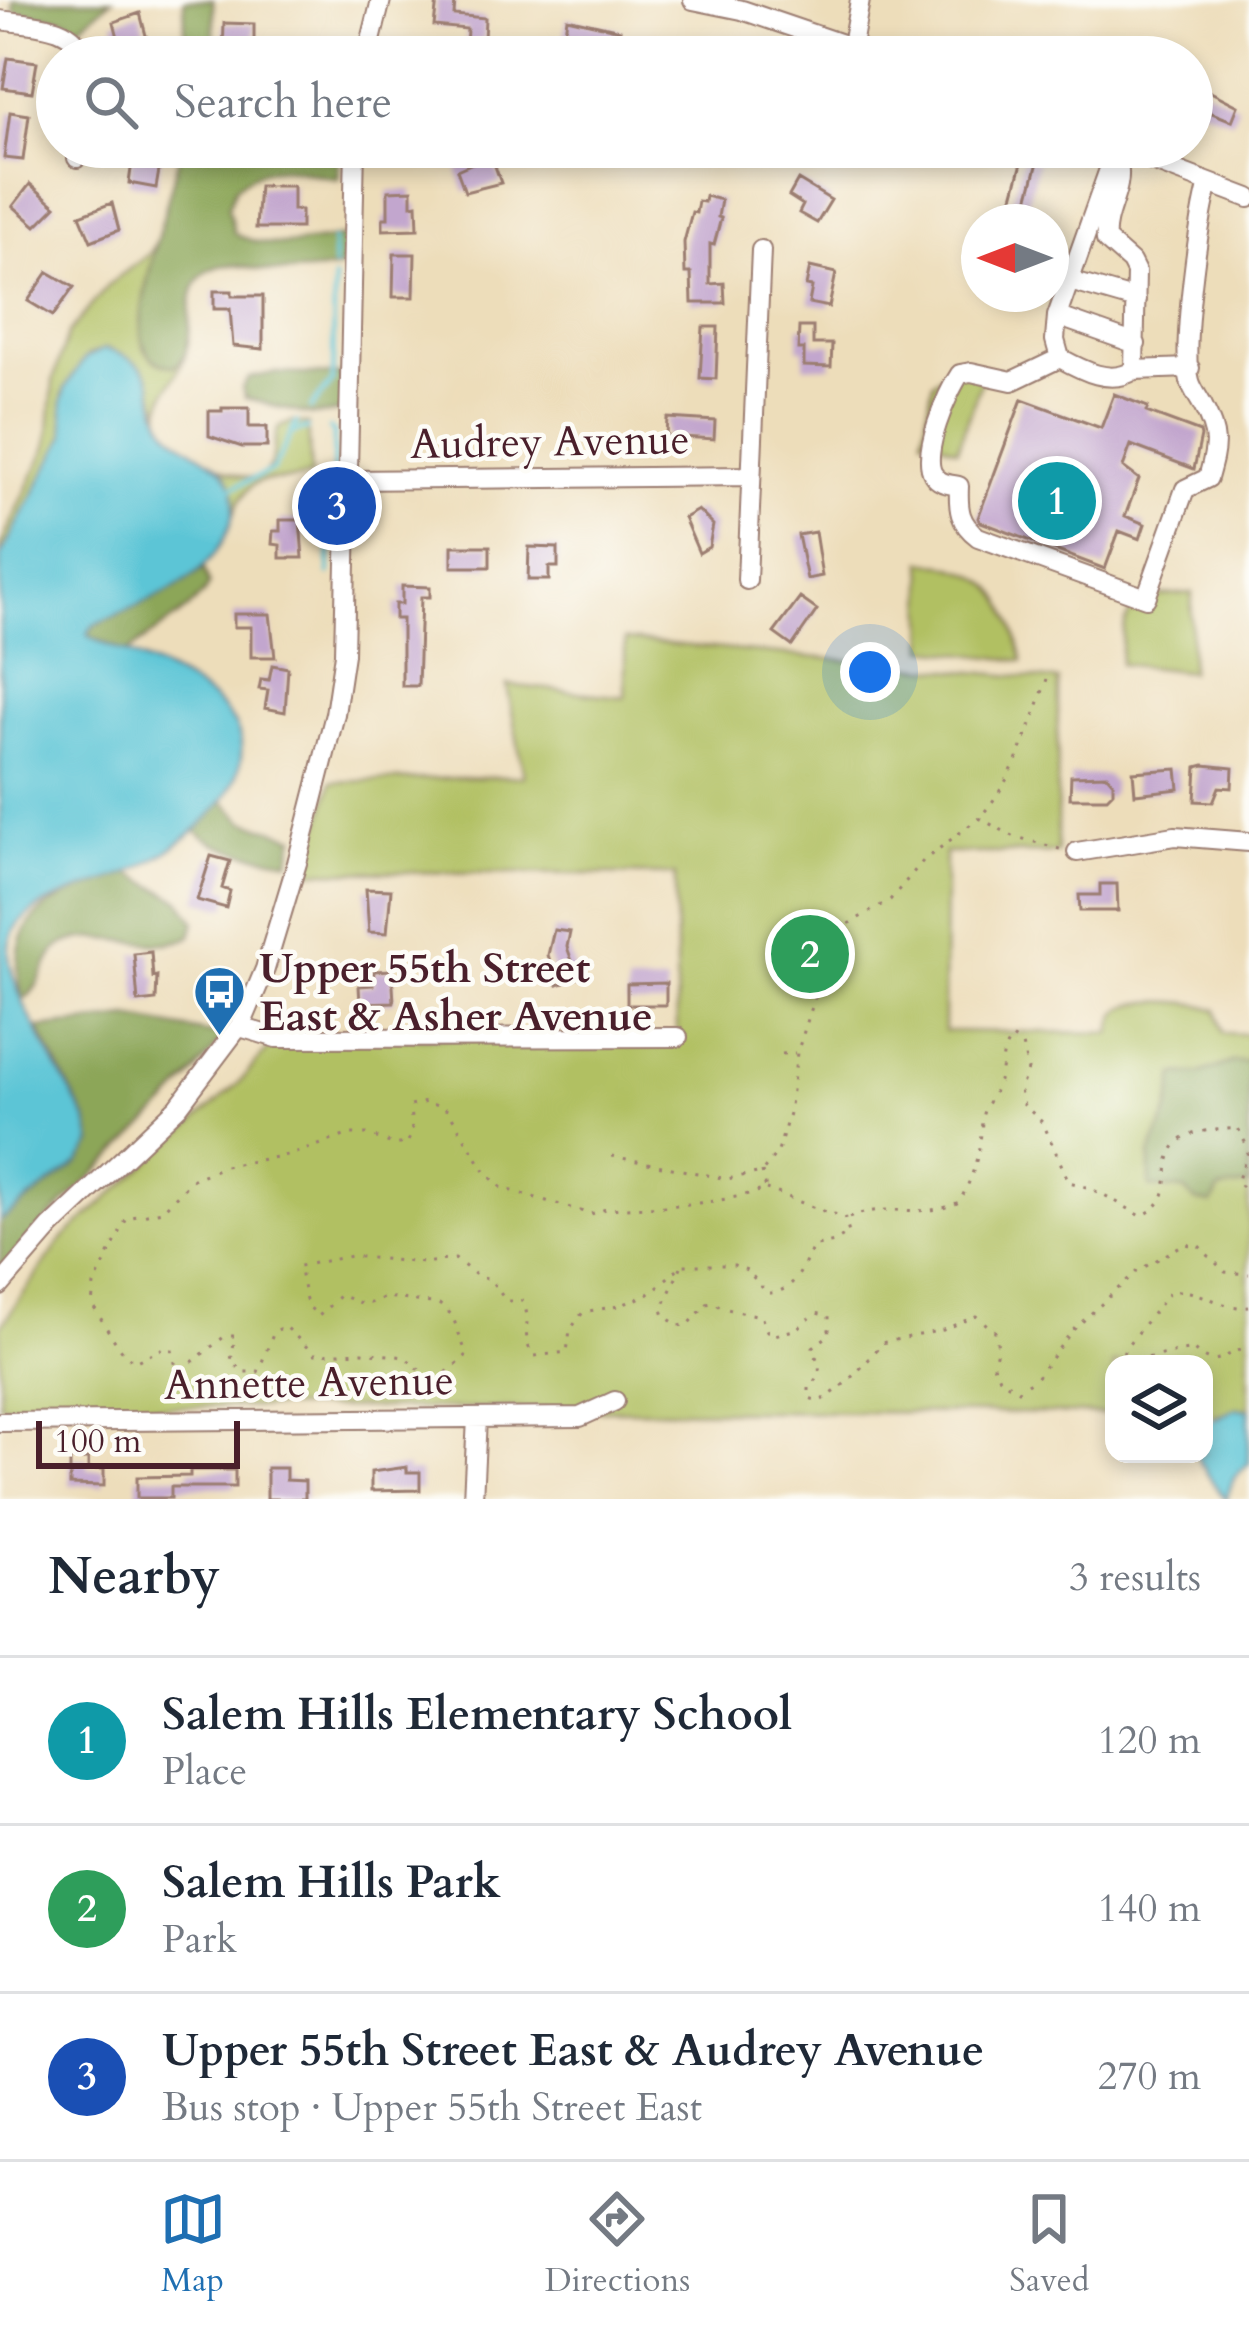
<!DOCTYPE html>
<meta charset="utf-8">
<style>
:root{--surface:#fff;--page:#f2f2f3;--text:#1f2937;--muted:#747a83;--line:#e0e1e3;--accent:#1f6fb2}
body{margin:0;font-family:Cardo,serif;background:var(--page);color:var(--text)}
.controls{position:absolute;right:36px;bottom:36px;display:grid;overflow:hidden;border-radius:24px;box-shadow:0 6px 18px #0003}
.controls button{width:108px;height:108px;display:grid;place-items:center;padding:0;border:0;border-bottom:3px solid var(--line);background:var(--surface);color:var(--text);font:60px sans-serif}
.compass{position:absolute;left:961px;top:204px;width:108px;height:108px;border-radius:50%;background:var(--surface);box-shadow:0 6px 18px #0003;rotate:270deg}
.scale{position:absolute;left:36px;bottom:30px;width:204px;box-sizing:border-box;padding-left:12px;border:6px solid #4a1f2b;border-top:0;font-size:33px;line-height:42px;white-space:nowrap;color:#4a1f2b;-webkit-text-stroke:9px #fdfcf7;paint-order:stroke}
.you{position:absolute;left:870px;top:672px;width:42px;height:42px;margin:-30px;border:9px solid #fff;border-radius:50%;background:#1a73e8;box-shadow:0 0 0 18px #1a73e833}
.badge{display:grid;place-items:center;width:78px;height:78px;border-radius:50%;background:var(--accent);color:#fff;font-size:39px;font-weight:700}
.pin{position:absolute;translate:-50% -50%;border:6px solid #fff;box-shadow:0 3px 12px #0006}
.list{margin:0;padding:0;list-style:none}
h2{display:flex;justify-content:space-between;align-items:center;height:156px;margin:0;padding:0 48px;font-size:51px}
h2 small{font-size:39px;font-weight:400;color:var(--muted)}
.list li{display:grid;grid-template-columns:78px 1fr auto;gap:36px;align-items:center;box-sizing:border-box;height:168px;padding:0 48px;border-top:3px solid var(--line)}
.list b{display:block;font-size:45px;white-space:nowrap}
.list p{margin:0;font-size:39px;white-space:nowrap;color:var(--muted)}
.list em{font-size:39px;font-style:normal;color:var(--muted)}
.icon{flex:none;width:66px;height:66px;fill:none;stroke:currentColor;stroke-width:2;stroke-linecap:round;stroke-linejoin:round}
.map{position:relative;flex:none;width:1249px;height:1499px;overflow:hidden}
.search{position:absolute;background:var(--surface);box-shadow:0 6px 18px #0003;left:36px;right:36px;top:36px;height:132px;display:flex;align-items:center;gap:30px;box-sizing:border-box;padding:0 42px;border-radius:66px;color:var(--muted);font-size:45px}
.sheet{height:660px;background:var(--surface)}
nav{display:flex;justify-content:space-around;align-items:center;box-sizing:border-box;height:168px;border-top:3px solid var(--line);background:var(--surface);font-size:33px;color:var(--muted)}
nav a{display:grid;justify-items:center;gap:6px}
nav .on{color:var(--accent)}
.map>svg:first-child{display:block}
.green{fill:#b1c062;stroke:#7e7046;stroke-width:3}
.forest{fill:#8ca658;stroke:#6b6242;stroke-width:3}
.water{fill:#5bc5d6;stroke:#527280;stroke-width:3}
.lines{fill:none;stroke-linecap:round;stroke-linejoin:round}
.stream{stroke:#5bc5d6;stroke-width:4.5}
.building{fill:#c2a6ce}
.minor-casing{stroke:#9c7e72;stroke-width:22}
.path{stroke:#9c7e72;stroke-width:3;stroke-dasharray:3 9;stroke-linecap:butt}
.minor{stroke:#fff;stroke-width:18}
.labels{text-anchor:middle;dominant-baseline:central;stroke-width:9;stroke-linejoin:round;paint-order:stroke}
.street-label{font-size:42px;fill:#4a1f2b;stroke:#fdfcf7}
.poi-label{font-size:42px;font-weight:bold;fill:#4a1f2b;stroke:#fdfcf7;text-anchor:start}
</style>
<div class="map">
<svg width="1249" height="1499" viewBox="0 0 1249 1499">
<rect width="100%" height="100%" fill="#fdfcf7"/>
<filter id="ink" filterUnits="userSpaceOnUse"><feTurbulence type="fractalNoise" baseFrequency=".00833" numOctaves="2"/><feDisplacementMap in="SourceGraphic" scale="24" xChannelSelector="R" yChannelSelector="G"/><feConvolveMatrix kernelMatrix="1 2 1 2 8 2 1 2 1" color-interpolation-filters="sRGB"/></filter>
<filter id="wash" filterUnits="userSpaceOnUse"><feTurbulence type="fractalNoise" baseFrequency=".004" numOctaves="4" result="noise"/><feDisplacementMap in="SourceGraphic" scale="48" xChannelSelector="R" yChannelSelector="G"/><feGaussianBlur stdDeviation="2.7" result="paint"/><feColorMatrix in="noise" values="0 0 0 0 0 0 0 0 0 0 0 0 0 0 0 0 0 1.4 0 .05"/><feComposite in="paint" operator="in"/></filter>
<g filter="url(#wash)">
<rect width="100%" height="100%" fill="#edddba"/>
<path class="green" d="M160,236C152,262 130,331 148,353C155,361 165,363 175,366L186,352C180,376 159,391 161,418C153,381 145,362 107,349L88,355L63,394L65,436L0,557V546L48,444L53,381L68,334L109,284L149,254Z
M958,360L986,368L957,449L923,437L933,382Z
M293,422L308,424L311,475C273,489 255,461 233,516L232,486L214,465C234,475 265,491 273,457C275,445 273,438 279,427Z
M923,561C997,573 1005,592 1023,661L926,649Z
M1192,593L1190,672L1120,664C1123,604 1131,596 1192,593Z
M625,640L1058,680L1057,853H945L944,1031L1111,1033C1114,1023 1115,1012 1126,1007C1147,998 1196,1001 1217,1010L1223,1033L1249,1034V1415H1204V1364H1114V1414L0,1405V1327L63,1238L239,1083L277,1038L677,1037L675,875L307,871L332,782L524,776L507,685L625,697Z"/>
<path class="forest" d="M13,0H112L79,27L68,20L14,11Z
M184,0H213L215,57H186Z
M181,147H339L338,179C300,172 269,157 236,187L228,207L234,233C267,252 307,242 343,237L344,265L336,269C315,270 291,274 270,271C251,270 233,260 214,268C172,285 205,343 175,366C158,366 145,356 142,339C135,301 172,192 181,147Z
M273,373L343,375V410C311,423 276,405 245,398L242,388L249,378Z
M204,568L209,584C204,603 147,636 127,653L88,636L91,627L176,587Z
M223,800L244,821L295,837L289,861C256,854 219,853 194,829Z
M129,873L180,900L195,921L191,936C161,955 105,930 68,942C43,951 47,984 23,1000C0,906 61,898 129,873Z
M129,1018L224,1036C160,1125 70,1188 0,1271V1221L79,1163L92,1143L87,1121L38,1028Z
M1232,1062H1249V1185L1219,1190L1212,1204L1195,1201L1185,1190L1150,1187V1155L1169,1110L1175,1075L1200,1074Z"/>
<path class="water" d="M105,349C173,369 140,395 169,431C185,450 213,457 227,477C236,490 236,508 231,522C212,584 146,600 94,625L87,634C99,644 114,647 128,653C163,668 205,686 229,716C242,731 244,749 239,768C228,813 169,854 129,873C95,888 14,900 9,946C4,987 67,1081 87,1121L92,1143L79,1163L0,1221V557L65,436L62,401L65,388L85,358Z
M1237,1408L1249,1410V1463L1234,1478L1226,1499C1218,1493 1202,1465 1195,1454H1204V1424Z"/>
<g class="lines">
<path class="stream" d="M333,240L334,267
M311,408L333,381L334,279
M329,429L334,432L333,486
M291,433L308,428
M232,488L273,470L297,422
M329,574L332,503"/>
</g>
<g id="blocks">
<path class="building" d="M437,0L455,1L454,15L485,18L484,40L478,39L477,48L466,47L467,29L434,26Z
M140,13L148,43L122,53L114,22Z
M567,18L620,30L619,46L580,35L579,41L564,39Z
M224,23L254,24V49L249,54L237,51V57H223Z
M8,58L37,62L32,92L3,88Z
M1201,87L1238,106L1232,121L1194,106Z
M10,112L29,115L23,160L4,158Z
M134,148L162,153L156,188L129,183Z
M491,155L501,183L465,192L457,170Z
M1023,159L1038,162L1026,208L1011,204Z
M798,180L831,200L817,223L799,213L803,205L789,196Z
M30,184L56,206L36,226L13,206Z
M259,186H293V210H301V228H256Z
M412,190V205L417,204L418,229L383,230V218H388V191Z
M705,196L721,200L718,217L721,218L714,245L710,244V284L724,283L725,303H692L691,273H685L684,242L692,212L696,213L698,201L704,202Z
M112,203L119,230L91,241L80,215Z
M394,254H415L414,297H393Z
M810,267L836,273L829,307L809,303L812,287L806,286Z
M48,272L74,287L53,316L28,301Z
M214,291H232V296H263V349L233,346L230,309H214Z
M703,327H718L716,379L700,378Z
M799,327H813V344H832L831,367L804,366V349H798Z
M1114,394L1148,407L1146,412L1200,432L1201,436L1194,469L1131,445L1123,467L1139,479L1125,516L1145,524L1140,539L1119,531L1105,569L981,522L978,518L1022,399L1101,428Z
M222,408H249V427H267V447H242L209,436V411H222Z
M667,418L715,421L714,439L666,436Z
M698,510L713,525L709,547L699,553L684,518Z
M280,520H300L303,558H280V545L272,544L273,531H280Z
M815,532L822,576L807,579L798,535Z
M452,546H490V567H452Z
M529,547L558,548V567H549V580H528Z
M402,586L430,587V597H421L418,686H402V619H395V604H402Z
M800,598L817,610L792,646L774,633Z
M234,614H270L275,657H251V627H234Z
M272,665L288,668L285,712L265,708L268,690L259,689L261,679L269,680Z
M1204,765L1233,768L1232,788L1219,787L1213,802L1195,801L1197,767Z
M1177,769L1179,789L1135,794L1133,772Z
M1107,775L1113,782V792L1107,798H1070L1071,776Z
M211,856L230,861L222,888L230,891L226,908L197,900Z
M1100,884H1117L1118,911H1080L1079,895H1100Z
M366,889L391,890L387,933L369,932Z
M554,930L570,932L567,947L578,978L558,985L548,955Z
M151,952L153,977L157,976L156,1000L138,1002L134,954Z
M392,970L394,1002L360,1003L359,986L373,985L374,971Z
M666,983V1005H627V984Z
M70,1459H88V1469H104V1486L70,1485Z
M407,1467V1472H420V1490L371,1491V1472Z
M267,1468H286V1480L305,1481V1499H267Z
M190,1470H235V1487H171V1498H137V1477L190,1476Z"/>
</g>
</g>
<g filter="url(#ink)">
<use href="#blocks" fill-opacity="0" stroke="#9c7e72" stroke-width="3"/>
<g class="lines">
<defs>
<path id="minor" d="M693,0L742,10L880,57
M0,20C31,25 74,22 84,57
M852,46L860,0
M367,57L381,0
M1115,147L1249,198
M77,158L81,147
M1118,164C1124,190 1103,213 1106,240L1131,262L1136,272L1134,370C1111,386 1082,370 1060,358L1055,340L1057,316L1108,172L1118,164L1123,150
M1070,281L1136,300
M1057,316L1136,344
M1060,358L1012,381L971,372L960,374C947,393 921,454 933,474C939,484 949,484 959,486C958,509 959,523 978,537L1146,598L1185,489L1208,478C1217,446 1219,436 1203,406C1199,398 1192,389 1190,381C1181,346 1199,219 1209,183
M1134,370L1190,368
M350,480L750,476
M747,580L761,250
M1077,852L1175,836L1249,842
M240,1027L277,1038L678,1037
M0,1286L51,1227L178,1107L243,1021L265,969L297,863L335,714L344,654L355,147
M0,1422L580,1417L615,1401
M473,1499L477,1418"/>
</defs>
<use href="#minor" class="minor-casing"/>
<path class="path" d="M1047,679C1029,729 1015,779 979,818L1013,836L1063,850
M782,1054L795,1053
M1248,1152L1237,1182L1249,1194
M612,1156L727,1179L762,1172L778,1152L789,1113L797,1053L831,948L845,926L890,900L923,861L979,818
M762,1172L766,1189C713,1206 661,1206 606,1209L591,1214L502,1188L486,1173L448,1110L426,1102L410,1106L412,1132L407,1144H392L367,1134H350L293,1154L225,1166L193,1179L162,1211L127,1218L94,1285L92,1305C106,1325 115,1347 134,1362L164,1348L172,1350L176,1367H186L225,1336H235L231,1361L243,1372H258L274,1332L285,1326L314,1354L363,1352L405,1357L431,1380L440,1378L467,1355L452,1315L439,1304L386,1297L365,1305L340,1295L319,1316L307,1305L299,1266L351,1256L423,1263L455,1259L480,1278L490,1279L506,1301H522C534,1319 518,1340 535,1356L567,1352L570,1330L583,1312L619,1306L649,1294L682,1265H734L747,1270L767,1293C795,1293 802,1268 813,1247L834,1242L849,1233L844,1216C817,1212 792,1197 766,1189
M849,1218C888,1200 920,1221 959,1202C974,1177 981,1148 982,1119C983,1107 994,1095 998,1084C1004,1067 999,1052 1012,1038L1022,1045L1028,1070L1020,1089L1022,1103L1043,1123L1069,1182C1096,1188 1118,1203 1141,1216C1185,1198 1150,1154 1188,1136C1201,1129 1224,1130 1238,1128L1249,1150
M681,1267L662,1309L664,1316L679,1326L689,1324L707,1304L714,1302L722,1308L761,1316L767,1331L775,1335L797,1329L816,1313L829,1316V1335L813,1347C818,1365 826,1372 809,1388V1398L819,1401C835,1396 874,1357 881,1343L943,1330L976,1316L995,1331L998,1347L993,1365L999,1378L1018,1390L1036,1378L1072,1331L1136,1272L1184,1244L1199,1246L1225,1272L1249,1274
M1119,1364L1125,1348L1170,1292C1199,1286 1219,1310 1249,1307
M1138,1364L1146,1358L1193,1349C1215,1372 1224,1352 1249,1348
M1114,1376L1106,1403L1114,1407"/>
<use href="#minor" class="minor"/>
</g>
</g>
<defs>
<symbol id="bus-pin" viewBox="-11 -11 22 30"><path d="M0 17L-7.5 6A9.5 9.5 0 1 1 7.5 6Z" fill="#1f6fb2" stroke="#fdfcf7"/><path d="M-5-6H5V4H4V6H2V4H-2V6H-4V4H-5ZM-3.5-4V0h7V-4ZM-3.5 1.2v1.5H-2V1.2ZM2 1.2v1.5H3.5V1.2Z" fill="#fff"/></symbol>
</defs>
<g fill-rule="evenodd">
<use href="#bus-pin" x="190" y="962" width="59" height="81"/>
</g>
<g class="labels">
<g class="street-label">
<text transform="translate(550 442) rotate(-1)">Audrey Avenue</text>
<text transform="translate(309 1383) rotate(-1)">Annette Avenue</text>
</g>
<g class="poi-label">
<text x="259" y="968">Upper 55th Street<tspan x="259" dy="48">East &amp; Asher Avenue</tspan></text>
</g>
</g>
</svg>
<div class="controls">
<button><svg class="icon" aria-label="layers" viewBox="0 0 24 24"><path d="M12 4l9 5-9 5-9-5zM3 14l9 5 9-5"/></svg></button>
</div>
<svg class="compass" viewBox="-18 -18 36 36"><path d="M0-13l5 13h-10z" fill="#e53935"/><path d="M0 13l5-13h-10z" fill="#747a83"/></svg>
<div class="scale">100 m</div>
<div class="you"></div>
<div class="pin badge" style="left:1057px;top:501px;background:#0f9aa8">1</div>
<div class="pin badge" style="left:810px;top:954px;background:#2e9e5b">2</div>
<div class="pin badge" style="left:337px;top:506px;background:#1a4fb4">3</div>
<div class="search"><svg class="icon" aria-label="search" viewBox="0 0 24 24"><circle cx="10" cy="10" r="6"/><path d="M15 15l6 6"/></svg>Search here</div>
</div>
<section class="sheet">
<h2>Nearby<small>3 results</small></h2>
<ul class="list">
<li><span class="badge" style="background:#0f9aa8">1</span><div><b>Salem Hills Elementary School</b><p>Place</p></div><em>120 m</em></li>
<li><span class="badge" style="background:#2e9e5b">2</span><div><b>Salem Hills Park</b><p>Park</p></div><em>140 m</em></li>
<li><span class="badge" style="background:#1a4fb4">3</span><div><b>Upper 55th Street East &amp; Audrey Avenue</b><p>Bus stop · Upper 55th Street East</p></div><em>270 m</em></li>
</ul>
</section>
<nav>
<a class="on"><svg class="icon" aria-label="map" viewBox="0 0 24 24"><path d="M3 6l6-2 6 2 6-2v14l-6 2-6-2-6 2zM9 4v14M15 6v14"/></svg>Map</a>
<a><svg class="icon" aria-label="directions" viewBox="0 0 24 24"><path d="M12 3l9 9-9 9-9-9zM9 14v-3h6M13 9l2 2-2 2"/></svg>Directions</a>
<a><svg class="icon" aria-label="saved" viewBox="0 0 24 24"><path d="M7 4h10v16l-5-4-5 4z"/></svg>Saved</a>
</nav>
